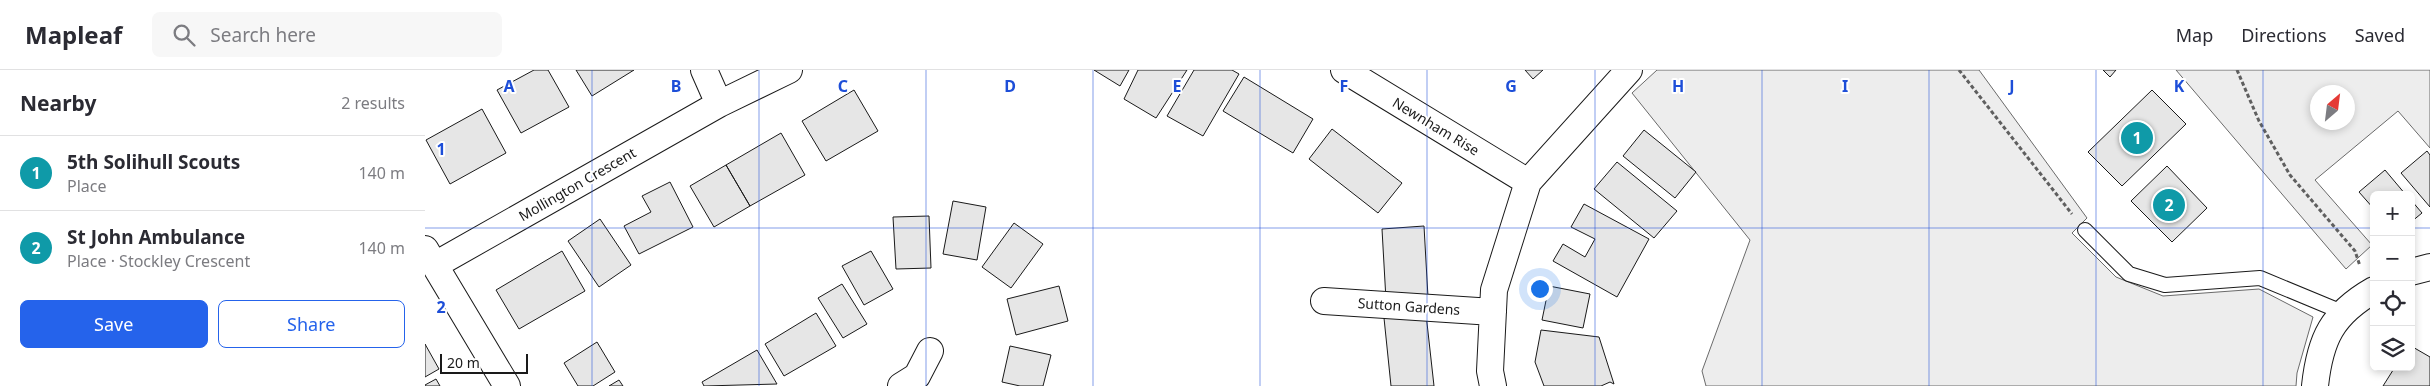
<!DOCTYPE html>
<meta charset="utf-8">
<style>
:root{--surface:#fff;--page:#f7f7f7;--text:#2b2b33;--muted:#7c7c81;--line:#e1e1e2;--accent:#2563eb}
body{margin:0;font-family:"Noto Sans",sans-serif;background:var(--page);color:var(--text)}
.controls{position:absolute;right:15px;bottom:15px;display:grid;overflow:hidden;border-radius:8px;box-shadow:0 2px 8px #0003}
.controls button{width:45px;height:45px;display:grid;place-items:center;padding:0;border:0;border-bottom:1px solid var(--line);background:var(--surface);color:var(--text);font:25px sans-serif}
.compass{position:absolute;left:1885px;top:15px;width:45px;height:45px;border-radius:50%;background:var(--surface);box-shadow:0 2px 8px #0003;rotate:28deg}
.scale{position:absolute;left:15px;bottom:12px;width:88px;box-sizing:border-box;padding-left:5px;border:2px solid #1a1a1a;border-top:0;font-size:14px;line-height:18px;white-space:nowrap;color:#1a1a1a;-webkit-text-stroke:4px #fff;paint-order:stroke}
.you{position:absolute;left:1114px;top:218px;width:18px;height:18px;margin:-12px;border:4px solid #fff;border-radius:50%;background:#1a73e8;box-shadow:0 0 0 8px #1a73e833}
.badge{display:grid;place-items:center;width:32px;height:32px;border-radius:50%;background:var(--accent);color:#fff;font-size:16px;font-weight:700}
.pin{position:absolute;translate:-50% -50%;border:2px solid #fff;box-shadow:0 1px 5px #0006}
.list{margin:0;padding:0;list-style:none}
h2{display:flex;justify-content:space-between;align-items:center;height:65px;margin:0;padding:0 20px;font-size:21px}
h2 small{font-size:16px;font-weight:400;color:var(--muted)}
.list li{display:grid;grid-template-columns:32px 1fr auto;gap:15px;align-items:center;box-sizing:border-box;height:75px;padding:0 20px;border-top:1px solid var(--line)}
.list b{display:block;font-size:19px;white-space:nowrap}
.list p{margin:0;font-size:16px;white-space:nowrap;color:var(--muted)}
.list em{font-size:16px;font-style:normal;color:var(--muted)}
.actions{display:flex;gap:10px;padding:15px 20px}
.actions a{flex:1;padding:11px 0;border:1px solid var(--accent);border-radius:8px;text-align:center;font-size:18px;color:var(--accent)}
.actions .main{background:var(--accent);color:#fff}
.icon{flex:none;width:28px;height:28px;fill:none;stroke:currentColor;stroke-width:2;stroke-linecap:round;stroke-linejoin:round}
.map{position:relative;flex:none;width:2005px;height:316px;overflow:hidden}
header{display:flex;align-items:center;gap:30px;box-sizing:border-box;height:70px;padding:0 25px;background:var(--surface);border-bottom:1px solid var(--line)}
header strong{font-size:24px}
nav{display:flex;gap:28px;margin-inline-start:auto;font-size:18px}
.search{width:350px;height:45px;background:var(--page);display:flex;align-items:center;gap:12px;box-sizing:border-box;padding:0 18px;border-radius:8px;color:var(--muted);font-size:19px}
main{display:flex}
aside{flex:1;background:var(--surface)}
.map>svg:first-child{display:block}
.built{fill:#ededed;stroke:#6a6a6a;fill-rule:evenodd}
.building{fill:#e6e6e6;stroke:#1a1a1a}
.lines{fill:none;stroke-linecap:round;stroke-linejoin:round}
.service-casing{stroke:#1a1a1a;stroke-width:16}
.minor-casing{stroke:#1a1a1a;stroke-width:28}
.path{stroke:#5f5f5f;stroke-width:3;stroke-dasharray:4 2.5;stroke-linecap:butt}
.service{stroke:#fff;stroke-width:14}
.minor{stroke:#fff;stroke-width:26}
.grid{fill:none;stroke:#1d4ed8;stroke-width:1;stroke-opacity:0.55}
.labels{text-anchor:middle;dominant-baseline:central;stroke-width:4;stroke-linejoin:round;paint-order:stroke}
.street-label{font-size:14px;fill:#1a1a1a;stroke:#fff}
.grid-label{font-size:16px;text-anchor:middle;font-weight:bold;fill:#1d4ed8;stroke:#fff;stroke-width:4;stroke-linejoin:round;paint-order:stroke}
</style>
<header>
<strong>Mapleaf</strong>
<div class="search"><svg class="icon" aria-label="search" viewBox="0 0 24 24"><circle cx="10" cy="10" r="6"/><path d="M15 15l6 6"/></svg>Search here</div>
<nav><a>Map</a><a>Directions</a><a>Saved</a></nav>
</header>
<main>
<aside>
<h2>Nearby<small>2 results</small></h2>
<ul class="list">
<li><span class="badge" style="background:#0f9aa8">1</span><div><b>5th Solihull Scouts</b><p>Place</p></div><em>140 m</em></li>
<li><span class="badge" style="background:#0f9aa8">2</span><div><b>St John Ambulance</b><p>Place · Stockley Crescent</p></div><em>140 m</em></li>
</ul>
<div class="actions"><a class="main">Save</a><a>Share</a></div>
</aside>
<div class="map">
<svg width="2005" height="316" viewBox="0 0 2005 316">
<rect width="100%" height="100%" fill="#fff"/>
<path class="built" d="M1232,0H1554L1662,148L1647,163L1691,207L1738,226L1834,219L1888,247L1872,303L1871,316H1281L1277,301L1325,170L1207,23Z
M1751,0H2005V78L1973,41L1890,110L1947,175L1921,199ZM1892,22H1922V52H1892Z"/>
<path class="building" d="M109,0H123L144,37L96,63L72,20Z
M151,0H209L167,26Z
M669,0H704L695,16Z
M713,0H762L731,48L699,29Z
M769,0H807L814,4L778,66L742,46Z
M1100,0H1118L1108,9Z
M1678,0H1691L1685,7Z
M819,7L888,49L868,83L798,41Z
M429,20L453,61L401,91L377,51Z
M1727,20L1761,54L1697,116L1663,82Z
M57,39L81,83L25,114L1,70Z
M907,59L977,113L953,143L884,89Z
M1219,60L1271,102L1250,128L1198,86Z
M356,63L380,105L325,136L301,95Z
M2002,81L2005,85V137L1976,103Z
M1192,92L1252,141L1229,168L1169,119Z
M301,95L325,136L289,157L265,116Z
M1742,96L1782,138L1747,172L1706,131Z
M1960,100L1981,125H1949V139L1934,122Z
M245,112L268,157L214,184L199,156L226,142L217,126Z
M1986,130L1997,143L1986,152Z
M528,131L561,137L552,190L518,184Z
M1159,134L1224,169L1192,227L1128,191L1138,174L1160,187L1170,169L1146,157Z
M504,146L506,198L471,199L468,147Z
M175,149L206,195L174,217L143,171Z
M589,153L618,174L586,218L557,197Z
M999,156L1003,227L961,230L957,159Z
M137,181L160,221L94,259L71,220Z
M446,181L468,219L439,235L417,196Z
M417,214L442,254L418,268L393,228Z
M634,216L643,251L591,265L582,229Z
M1124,216L1165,224L1158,258L1117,250Z
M391,243L411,276L359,306L340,274Z
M1001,244L1009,316H966L959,248Z
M1116,260L1174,267L1189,314L1185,312L1176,316H1119L1110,292Z
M172,272L190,302L168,316H153L139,293Z
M0,274L14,299L0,307Z
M585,276L626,285L618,316H595L577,312Z
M1986,276L2005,287V316H1958L1970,297H1986Z
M332,280L352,314L279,316L277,312Z
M11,309L15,316H0V315Z
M194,310L198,316H184Z"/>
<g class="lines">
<defs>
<path id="service" d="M1660,160L1704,204L1740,215L1835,208L1917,242"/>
<path id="minor" d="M919,0L1103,112
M294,34L364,0
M0,179L82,316
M10,195L294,34L279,0
M1986,202L2005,197
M899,231L1068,242
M476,316L492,306L505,281
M1068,316L1065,301L1069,220L1103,112L1204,0
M1890,316C1895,269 1907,244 1949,220"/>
</defs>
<use href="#service" class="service-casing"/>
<use href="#minor" class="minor-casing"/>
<path class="path" d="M1534,0L1647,144
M1812,0L1834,51L1865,105L1930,181L1935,196"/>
<use href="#service" class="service"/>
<use href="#minor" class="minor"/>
</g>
<path class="grid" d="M167,0V316M334,0V316M501,0V316M668,0V316M835,0V316M1002,0V316M1170,0V316M1337,0V316M1504,0V316M1671,0V316M1838,0V316M0,158H1949M1986,158H2005"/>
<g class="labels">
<g class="street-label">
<text transform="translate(1011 56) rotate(31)">Newnham Rise</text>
<text transform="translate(152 114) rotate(-30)">Mollington Crescent</text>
<text transform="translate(984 236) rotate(4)">Sutton Gardens</text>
</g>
</g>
<g class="grid-label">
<text x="84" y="22">A</text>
<text x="251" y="22">B</text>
<text x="418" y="22">C</text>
<text x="585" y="22">D</text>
<text x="752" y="22">E</text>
<text x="919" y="22">F</text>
<text x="1086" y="22">G</text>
<text x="1253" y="22">H</text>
<text x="1420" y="22">I</text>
<text x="1587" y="22">J</text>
<text x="1754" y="22">K</text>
<text x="16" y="85">1</text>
<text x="16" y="243">2</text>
</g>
</svg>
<div class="controls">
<button>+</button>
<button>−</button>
<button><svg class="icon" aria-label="locate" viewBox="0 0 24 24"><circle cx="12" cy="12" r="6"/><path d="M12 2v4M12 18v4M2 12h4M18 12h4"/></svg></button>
<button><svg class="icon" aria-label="layers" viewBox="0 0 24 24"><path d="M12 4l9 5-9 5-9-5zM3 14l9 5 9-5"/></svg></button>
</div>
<svg class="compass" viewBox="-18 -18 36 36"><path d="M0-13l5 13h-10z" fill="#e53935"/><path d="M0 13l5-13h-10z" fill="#7c7c81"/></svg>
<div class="scale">20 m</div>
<div class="you"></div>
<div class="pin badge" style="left:1712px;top:68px;background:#0f9aa8">1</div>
<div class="pin badge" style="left:1744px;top:135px;background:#0f9aa8">2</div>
</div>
</main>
